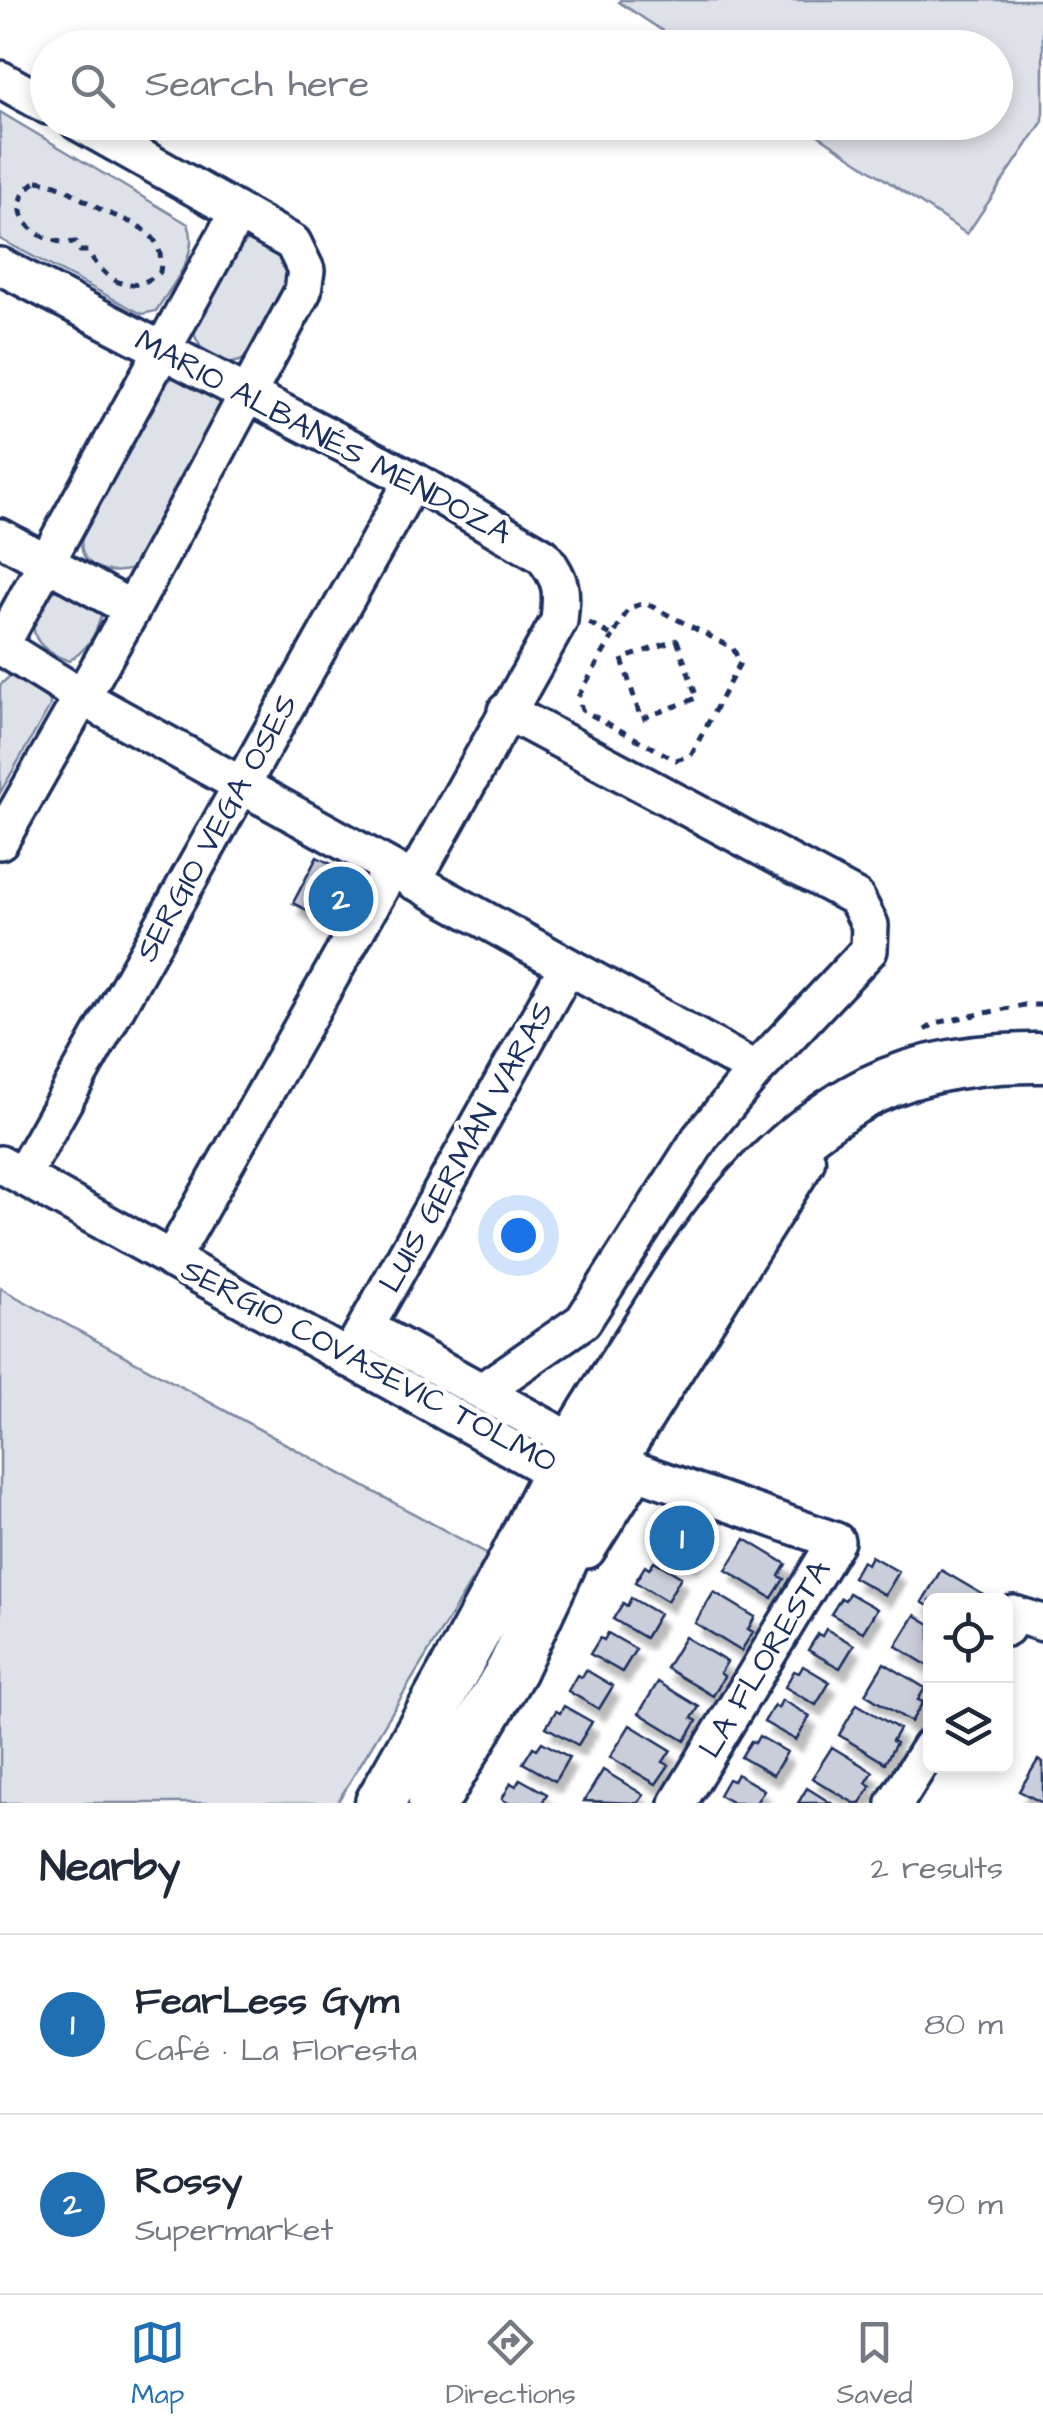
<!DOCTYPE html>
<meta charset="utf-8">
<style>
:root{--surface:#fff;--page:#f6f6f7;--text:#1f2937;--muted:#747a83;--line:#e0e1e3;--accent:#1f6fb2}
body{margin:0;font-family:"Architects Daughter",sans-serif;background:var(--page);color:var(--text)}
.controls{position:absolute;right:30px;bottom:30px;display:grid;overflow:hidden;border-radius:15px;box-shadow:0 5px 15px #0003}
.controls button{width:90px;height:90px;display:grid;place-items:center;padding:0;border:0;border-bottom:2px solid var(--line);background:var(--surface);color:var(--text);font:50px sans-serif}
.you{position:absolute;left:518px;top:1235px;width:35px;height:35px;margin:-25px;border:8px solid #fff;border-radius:50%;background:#1a73e8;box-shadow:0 0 0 15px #1a73e833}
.badge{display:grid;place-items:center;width:65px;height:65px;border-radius:50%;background:var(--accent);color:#fff;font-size:32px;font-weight:700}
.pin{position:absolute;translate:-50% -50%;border:5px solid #fff;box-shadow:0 2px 10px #0006}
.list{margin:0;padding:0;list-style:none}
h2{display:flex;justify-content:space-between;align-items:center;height:130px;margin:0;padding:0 40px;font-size:42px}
h2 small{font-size:32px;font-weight:400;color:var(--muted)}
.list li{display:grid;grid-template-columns:65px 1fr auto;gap:30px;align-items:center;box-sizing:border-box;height:180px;padding:0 40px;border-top:2px solid var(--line)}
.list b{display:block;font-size:38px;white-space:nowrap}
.list p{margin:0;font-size:32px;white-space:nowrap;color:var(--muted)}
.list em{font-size:32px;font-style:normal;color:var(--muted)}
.icon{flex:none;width:55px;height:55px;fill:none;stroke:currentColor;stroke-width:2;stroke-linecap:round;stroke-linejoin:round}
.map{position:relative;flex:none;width:1043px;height:1803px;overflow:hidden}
.search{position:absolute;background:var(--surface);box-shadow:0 5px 15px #0003;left:30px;right:30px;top:30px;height:110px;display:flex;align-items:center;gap:25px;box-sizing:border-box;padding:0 35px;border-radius:55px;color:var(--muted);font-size:38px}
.sheet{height:490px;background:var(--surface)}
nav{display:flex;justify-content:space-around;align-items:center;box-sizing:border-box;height:140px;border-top:2px solid var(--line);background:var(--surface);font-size:28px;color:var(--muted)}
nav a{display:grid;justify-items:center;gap:5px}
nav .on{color:var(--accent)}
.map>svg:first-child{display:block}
.green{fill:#dee1e7;stroke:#7c88a2;stroke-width:2.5}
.building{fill:#caceda;stroke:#1b2f5e;stroke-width:2.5;filter:url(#shadow)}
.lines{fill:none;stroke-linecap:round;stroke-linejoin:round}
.street-casing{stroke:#1b2f5e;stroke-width:42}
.secondary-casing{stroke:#1b2f5e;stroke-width:55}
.path{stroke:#1b2f5e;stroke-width:5;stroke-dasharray:8 8;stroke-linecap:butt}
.street{stroke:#fff;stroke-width:35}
.secondary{stroke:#fff;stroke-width:48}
.labels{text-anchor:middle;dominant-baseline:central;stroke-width:9;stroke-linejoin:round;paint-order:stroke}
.street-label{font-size:32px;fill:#1b2f5e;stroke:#fff}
</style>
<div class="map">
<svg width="1043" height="1803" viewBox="0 0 1043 1803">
<defs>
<filter id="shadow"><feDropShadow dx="6" dy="11" stdDeviation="2.5" flood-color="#0004"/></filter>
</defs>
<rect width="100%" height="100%" fill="#fff"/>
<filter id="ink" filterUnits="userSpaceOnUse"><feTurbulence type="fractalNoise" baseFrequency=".01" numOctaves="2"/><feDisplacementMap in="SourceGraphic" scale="20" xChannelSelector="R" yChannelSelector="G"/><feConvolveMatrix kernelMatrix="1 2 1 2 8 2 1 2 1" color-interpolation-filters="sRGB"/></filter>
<g filter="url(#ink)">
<path class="green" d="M620,0H1043V121L967,234L800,123L996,122V48L687,47L619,2Z
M0,112L188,224C201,254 171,286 156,311L142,314L0,239Z
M248,240L259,241L285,255L290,285L248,357C232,367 220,362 204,354L194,334L195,325L233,255Z
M177,375L216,392L220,404L219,415L133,569C107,576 76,567 82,535L168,381Z
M58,588L96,605L101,616C95,637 87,649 69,661C24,645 24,618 58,588Z
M22,674L50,697V706L0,793V685L10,676Z
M0,1288L488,1554L337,1803H0Z"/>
<path class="building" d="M317,857L362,879L338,926L293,903Z
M678,1520L705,1536L691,1560L660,1541L669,1525L674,1528Z
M745,1539L786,1564L779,1576L784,1579L772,1598L726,1570Z
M871,1556L899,1572L885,1595L853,1577L862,1561L867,1564Z
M654,1561L681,1577L667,1601L635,1582L645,1566L649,1569Z
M941,1570L987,1597L985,1600H930V1607L922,1602Z
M714,1592L755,1617L748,1629L753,1632L741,1651L695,1623Z
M849,1593L877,1609L863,1632L831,1614L841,1598L845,1600Z
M631,1598L659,1614L645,1638L613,1619L623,1603L627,1606Z
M915,1615L930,1624V1667L896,1646Z
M826,1629L854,1645L840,1668L808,1650L818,1634L822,1636Z
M608,1633L636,1649L622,1672L590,1654L600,1638L604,1640Z
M685,1637L727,1662L720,1673L724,1676L713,1696L666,1668Z
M884,1663L925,1688L918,1700L923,1702L911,1722L865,1694Z
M803,1666L830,1682L816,1705L785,1687L794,1671L799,1673Z
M586,1670L613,1686L599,1709L568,1691L577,1675L582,1677Z
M658,1682L699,1707L692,1718L697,1721L685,1741L639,1713Z
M782,1700L810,1716L796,1740L764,1722L774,1705L778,1708Z
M857,1704L899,1729L892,1741L896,1743L885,1763L839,1735Z
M564,1706L592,1722L578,1745L546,1727L556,1711L560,1713Z
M630,1725L671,1750L663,1762L669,1765L656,1784L610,1757Z
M759,1736L787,1752L773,1775L741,1757L751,1741L755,1743Z
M542,1742L569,1757L555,1781L523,1763L533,1747L537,1749Z
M832,1747L873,1772L866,1783L871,1786L860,1803H854L812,1778Z
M1038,1760L1043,1763V1803L1019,1791Z
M603,1770L644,1795L638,1803L584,1801Z
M737,1774L764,1790L756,1803H733L719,1795L728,1779L733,1781Z
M520,1779L547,1794L542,1803H508L502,1799L511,1783L516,1786Z
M807,1788L831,1803H798Z"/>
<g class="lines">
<defs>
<path id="street" d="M0,79L48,106
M0,266L413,480L543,556C563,582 562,590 559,621L413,881
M0,537L132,609
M0,646L82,697L756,1070
M0,647L238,212
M0,841L132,609L303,291L306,270L293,243L78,122
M0,1164L557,1474L578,1472
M22,1176L413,480
M171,1260L391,869
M367,1328L575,1443L591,1457
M348,1359L567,967
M482,1391L583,1321L700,1138L756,1070L869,950L870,925L856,898L506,711
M587,1550L637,1471L836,1541L678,1803
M1006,1628L1014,1614L1043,1623
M895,1803L930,1747"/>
<path id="secondary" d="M380,1803C423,1726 468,1649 508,1571C525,1539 539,1507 556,1476C582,1427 613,1381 643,1334C702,1240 755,1158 853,1100C910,1066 978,1057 1043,1058
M433,1803L512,1669L605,1470L800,1160"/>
</defs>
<use href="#street" class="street-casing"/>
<use href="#secondary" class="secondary-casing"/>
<path class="path" d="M37,181C62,184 73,194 94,206C124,223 167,225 160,272C129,298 105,280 88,251H80L76,242C30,247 0,203 37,181Z
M589,623L613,636L629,608L645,603L733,648L740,663L691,755L676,760L582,710L578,697L613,636
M677,640L697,698L641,719L622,659Z
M925,1030L936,1023L1024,1005H1043"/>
<use href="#street" class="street"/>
<use href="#secondary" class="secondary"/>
</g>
</g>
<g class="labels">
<g class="street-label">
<text transform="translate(323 437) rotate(28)">MARIO ALBANÉS MENDOZA</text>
<text transform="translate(217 828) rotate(-61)">SERGIO VEGA OSES</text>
<text transform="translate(467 1147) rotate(-61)">LUIS GERMÁN VARAS</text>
<text transform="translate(369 1366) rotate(28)">SERGIO COVASEVIC TOLMO</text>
<text transform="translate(765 1659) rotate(-59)">LA FLORESTA</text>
</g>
</g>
</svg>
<div class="controls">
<button><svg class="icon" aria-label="locate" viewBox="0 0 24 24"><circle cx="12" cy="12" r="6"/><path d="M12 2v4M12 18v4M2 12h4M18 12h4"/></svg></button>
<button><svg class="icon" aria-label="layers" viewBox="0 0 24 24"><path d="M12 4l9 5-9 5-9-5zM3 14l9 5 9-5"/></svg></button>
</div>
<div class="you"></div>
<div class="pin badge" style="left:682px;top:1538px">1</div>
<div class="pin badge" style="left:341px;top:899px">2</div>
<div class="search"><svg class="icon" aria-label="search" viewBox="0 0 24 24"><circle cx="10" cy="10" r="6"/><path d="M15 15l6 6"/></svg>Search here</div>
</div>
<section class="sheet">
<h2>Nearby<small>2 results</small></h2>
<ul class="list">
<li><span class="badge">1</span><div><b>FearLess Gym</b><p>Café · La Floresta</p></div><em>80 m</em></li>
<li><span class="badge">2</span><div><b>Rossy</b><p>Supermarket</p></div><em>90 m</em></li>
</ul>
</section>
<nav>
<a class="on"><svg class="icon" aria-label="map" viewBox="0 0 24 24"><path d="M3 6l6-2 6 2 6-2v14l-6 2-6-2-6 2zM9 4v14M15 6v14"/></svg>Map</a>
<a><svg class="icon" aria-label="directions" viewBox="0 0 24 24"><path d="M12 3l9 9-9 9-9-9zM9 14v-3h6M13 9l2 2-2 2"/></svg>Directions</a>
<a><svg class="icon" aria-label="saved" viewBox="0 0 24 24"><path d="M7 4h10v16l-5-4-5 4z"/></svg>Saved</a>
</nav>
